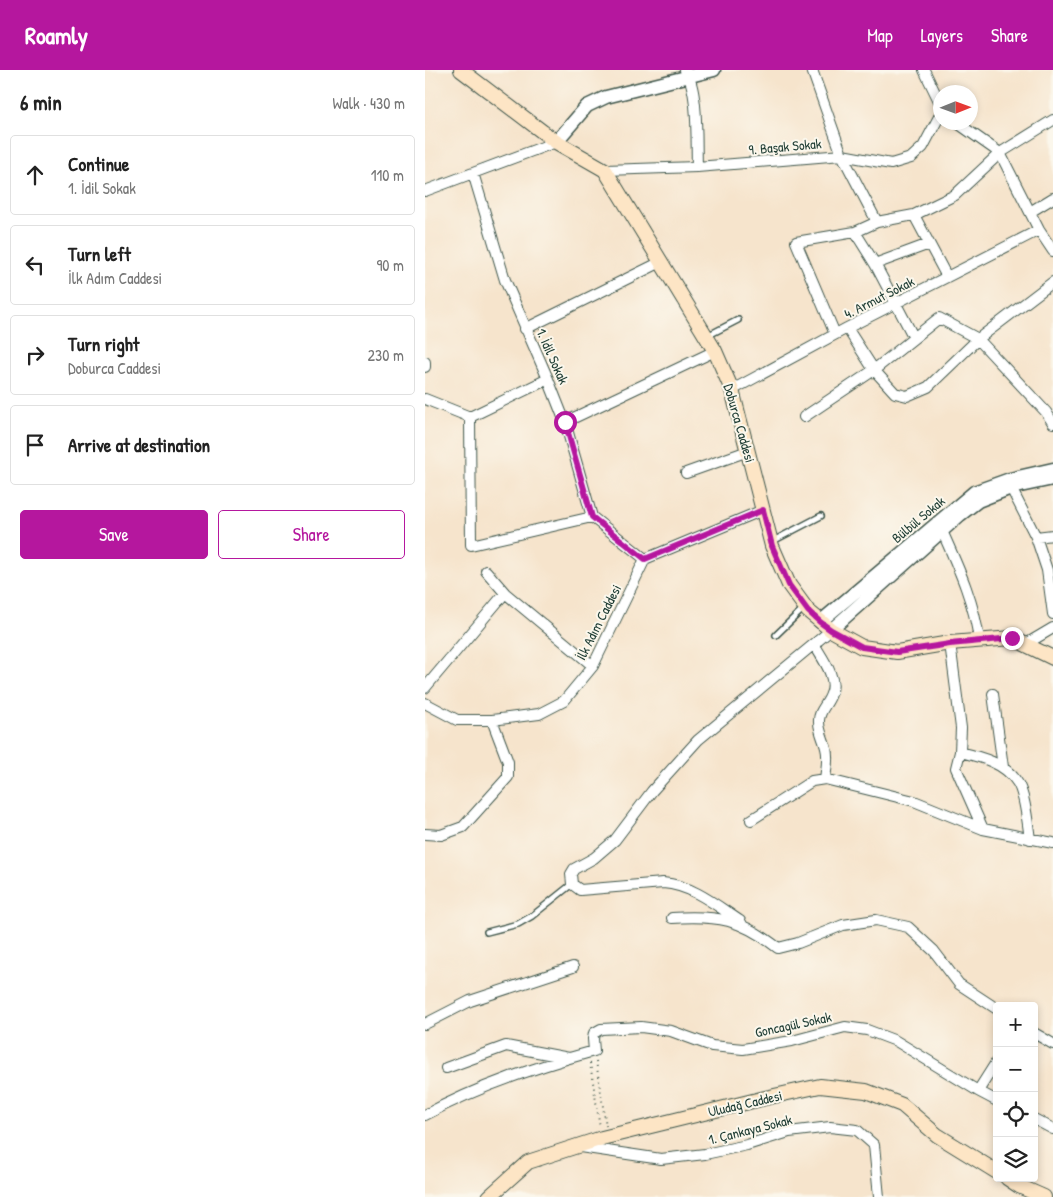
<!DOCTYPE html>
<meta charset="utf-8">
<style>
:root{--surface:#fff;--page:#f2f2f2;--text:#222;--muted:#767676;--line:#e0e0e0;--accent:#b5179e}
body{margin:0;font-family:"Patrick Hand",sans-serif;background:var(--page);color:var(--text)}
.controls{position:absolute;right:15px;bottom:15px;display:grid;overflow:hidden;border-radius:5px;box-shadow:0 2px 8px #0003}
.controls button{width:45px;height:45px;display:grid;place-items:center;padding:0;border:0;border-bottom:1px solid var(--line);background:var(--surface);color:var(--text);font:25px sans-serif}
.compass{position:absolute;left:508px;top:15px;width:45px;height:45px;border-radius:50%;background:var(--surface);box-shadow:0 2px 8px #0003;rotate:89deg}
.stop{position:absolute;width:15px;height:15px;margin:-11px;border:4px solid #b5179e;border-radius:50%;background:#fff}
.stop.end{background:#b5179e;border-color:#fff;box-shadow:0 1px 5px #0008}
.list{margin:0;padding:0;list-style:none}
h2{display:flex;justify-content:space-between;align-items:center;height:65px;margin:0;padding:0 20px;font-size:21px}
h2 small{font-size:16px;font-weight:400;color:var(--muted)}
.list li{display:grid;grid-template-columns:32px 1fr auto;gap:15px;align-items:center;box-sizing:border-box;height:80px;margin:0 10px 10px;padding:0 10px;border:1px solid var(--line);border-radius:5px}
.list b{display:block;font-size:19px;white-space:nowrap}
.list p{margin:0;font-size:16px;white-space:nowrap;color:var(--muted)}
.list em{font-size:16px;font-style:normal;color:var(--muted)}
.actions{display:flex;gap:10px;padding:15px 20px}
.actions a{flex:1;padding:11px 0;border:1px solid var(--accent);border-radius:5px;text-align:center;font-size:18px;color:var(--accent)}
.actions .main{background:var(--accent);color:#fff}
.icon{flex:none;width:28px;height:28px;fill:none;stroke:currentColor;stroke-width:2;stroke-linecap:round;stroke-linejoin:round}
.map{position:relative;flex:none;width:628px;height:1127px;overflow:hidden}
header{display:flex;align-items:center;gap:30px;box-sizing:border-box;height:70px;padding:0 25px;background:var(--accent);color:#fff}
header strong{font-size:24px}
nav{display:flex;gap:28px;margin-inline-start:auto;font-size:18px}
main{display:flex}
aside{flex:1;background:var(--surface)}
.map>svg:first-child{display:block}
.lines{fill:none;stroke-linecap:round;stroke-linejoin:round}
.service-casing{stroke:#3f564b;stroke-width:8}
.minor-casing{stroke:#3f564b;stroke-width:12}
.tertiary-casing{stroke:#3f564b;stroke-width:15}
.secondary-casing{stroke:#3f564b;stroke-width:16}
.path{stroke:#3f564b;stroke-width:2;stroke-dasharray:1 4;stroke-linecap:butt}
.service{stroke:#fff;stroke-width:5}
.minor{stroke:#fff;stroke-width:10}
.tertiary{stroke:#fff;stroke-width:12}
.secondary{stroke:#fde5c5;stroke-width:14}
.route{stroke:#b5179e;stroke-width:6}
.labels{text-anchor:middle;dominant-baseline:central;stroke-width:4;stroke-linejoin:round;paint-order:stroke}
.street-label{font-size:14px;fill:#1f3d34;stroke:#fbf7ec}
</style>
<header>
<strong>Roamly</strong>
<nav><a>Map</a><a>Layers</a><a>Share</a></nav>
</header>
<main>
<aside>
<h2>6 min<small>Walk · 430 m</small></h2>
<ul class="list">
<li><svg class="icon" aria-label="ahead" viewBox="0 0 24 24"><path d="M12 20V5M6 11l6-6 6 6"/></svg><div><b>Continue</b><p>1. İdil Sokak</p></div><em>110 m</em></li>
<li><svg class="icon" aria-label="left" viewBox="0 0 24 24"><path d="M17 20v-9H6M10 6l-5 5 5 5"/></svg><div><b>Turn left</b><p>İlk Adım Caddesi</p></div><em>90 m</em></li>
<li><svg class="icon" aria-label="right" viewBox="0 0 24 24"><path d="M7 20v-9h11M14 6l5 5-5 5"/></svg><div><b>Turn right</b><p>Doburca Caddesi</p></div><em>230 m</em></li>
<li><svg class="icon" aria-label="arrive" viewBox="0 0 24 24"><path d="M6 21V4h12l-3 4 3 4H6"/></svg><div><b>Arrive at destination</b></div></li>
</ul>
<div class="actions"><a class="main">Save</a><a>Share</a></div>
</aside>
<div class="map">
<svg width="628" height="1127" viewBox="0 0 628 1127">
<rect width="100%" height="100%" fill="#fbf7ec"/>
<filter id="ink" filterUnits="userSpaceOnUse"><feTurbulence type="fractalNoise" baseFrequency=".02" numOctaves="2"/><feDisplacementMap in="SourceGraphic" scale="10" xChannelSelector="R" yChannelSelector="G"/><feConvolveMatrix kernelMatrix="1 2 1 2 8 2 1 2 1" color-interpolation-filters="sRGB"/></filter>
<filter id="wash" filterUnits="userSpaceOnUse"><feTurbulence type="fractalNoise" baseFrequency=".0096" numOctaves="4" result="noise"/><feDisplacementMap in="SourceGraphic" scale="20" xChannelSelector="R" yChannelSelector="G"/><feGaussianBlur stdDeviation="1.12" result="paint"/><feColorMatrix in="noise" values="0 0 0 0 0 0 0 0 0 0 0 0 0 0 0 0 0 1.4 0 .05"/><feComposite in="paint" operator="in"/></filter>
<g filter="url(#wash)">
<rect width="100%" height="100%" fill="#f6e4cc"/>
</g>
<g filter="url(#ink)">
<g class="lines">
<defs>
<path id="service" d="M282,266L313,250
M348,471L396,446
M351,565L379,538
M62,862L93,854L107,846L147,814"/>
<path id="minor" d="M260,0C274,19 271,72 272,97
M387,0L417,85L452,152
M499,0L516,35
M531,52L575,83L614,160L628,181
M180,100L272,97L417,85L466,94L486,88L498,77L516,43
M48,103L80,210L123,309L140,352L167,447L220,489
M0,121L131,72
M605,142L628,128
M489,145L522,207
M430,162L450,194L489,268
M450,194L504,174
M422,258L449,300L470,323L482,326L503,317L553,269L628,212
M100,259L236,192
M410,264L371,172L430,162L452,152L489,145L530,125L575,83L628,50
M0,292V297
M307,320L422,258L614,160
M0,329L45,347L46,475L167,447
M45,347L123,309
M379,347L449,300L514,248L553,269L621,342L628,353
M140,352L290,281
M261,403L323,381
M586,418L611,467L622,500L628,544
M513,456L517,461C533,497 549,531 554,570
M611,467L628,465
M61,501L80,523L168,596
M525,573L536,658L535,682L531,698L558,759
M389,574C397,588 413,608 406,624C403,634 393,641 394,652C394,661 399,670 401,678C404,688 401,699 400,709
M601,574L628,558
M0,618L80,523
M568,624L578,697
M0,633L32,650H67L114,644L139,631L168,596L220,489L338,440
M535,682C556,687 580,693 592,712C600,723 603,756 605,769
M326,750L387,711L400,709L489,731L558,759L628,773
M0,764L16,765L38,757L83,707V692L67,650
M247,848C293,845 316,849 353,878L373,873L418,855L451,850L483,857L509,881L534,914L572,939
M318,856L315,851C291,835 267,815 238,813L155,820L147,814L146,804L149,799L169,788L190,770L227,721L273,670L406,560
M0,954L45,931L148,897
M609,963L628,974
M21,998L81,976L144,988
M553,1021L572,991
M0,1045C53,1016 111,997 169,981L168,969L169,963L176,959L216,957L246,961L287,976L318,979L367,971L420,957L442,960L471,971L553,1021L572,1031
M609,1049L628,1059
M155,1077L236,1089L280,1084L322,1075L364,1062L405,1057L432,1060L449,1075L454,1127"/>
<path id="tertiary" d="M131,72L162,36L181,27L289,0
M395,552L549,422L585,409L628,399
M406,560L535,445L553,431L586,418L628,409"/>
<path id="secondary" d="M36,0L131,72L180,100L290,281L307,320L347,476L364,515L383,541L406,560L437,577L472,582L525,573L587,568L628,588
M582,1108L594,1116L619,1127
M64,1127L103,1092L177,1068L340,1028L395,1016L441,1021L477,1035L512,1065L572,1102"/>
</defs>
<use href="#service" class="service-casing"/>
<use href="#minor" class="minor-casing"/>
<use href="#tertiary" class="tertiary-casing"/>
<use href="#secondary" class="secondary-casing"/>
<path class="path" d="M171,991L181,1056
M165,993L175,1057"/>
<use href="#service" class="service"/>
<use href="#minor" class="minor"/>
<use href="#tertiary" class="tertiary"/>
<use href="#secondary" class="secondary"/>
</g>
</g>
<g class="lines" filter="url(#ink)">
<path class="route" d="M140,352L167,447L220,489L338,440L347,476L364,515L383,541L395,552L406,560L437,577L472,582L525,574L587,568"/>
</g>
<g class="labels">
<g class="street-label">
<text transform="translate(360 76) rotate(-5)">9. Başak Sokak</text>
<text transform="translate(454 227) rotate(-27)">4. Armut Sokak</text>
<text transform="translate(128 286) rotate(66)">1. İdil Sokak</text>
<text transform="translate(315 353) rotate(74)">Doburca Caddesi</text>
<text transform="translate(493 449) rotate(-40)">Bülbül Sokak</text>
<text transform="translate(173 552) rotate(-63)">İlk Adım Caddesi</text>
<text transform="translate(368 954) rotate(-12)">Goncagül Sokak</text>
<text transform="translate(320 1033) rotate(-13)">Uludağ Caddesi</text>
<text transform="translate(325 1059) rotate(-14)">1. Çankaya Sokak</text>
</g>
</g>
</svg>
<div class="controls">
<button>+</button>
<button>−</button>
<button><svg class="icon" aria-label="locate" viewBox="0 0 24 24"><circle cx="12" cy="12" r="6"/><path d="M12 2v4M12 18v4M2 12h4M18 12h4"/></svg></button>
<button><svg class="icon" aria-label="layers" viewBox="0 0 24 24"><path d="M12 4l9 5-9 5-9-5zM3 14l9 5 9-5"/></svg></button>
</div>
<svg class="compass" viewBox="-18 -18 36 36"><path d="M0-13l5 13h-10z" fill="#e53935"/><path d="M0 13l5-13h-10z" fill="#767676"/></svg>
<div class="stop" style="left:140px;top:352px"></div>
<div class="stop end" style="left:587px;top:568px"></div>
</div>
</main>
